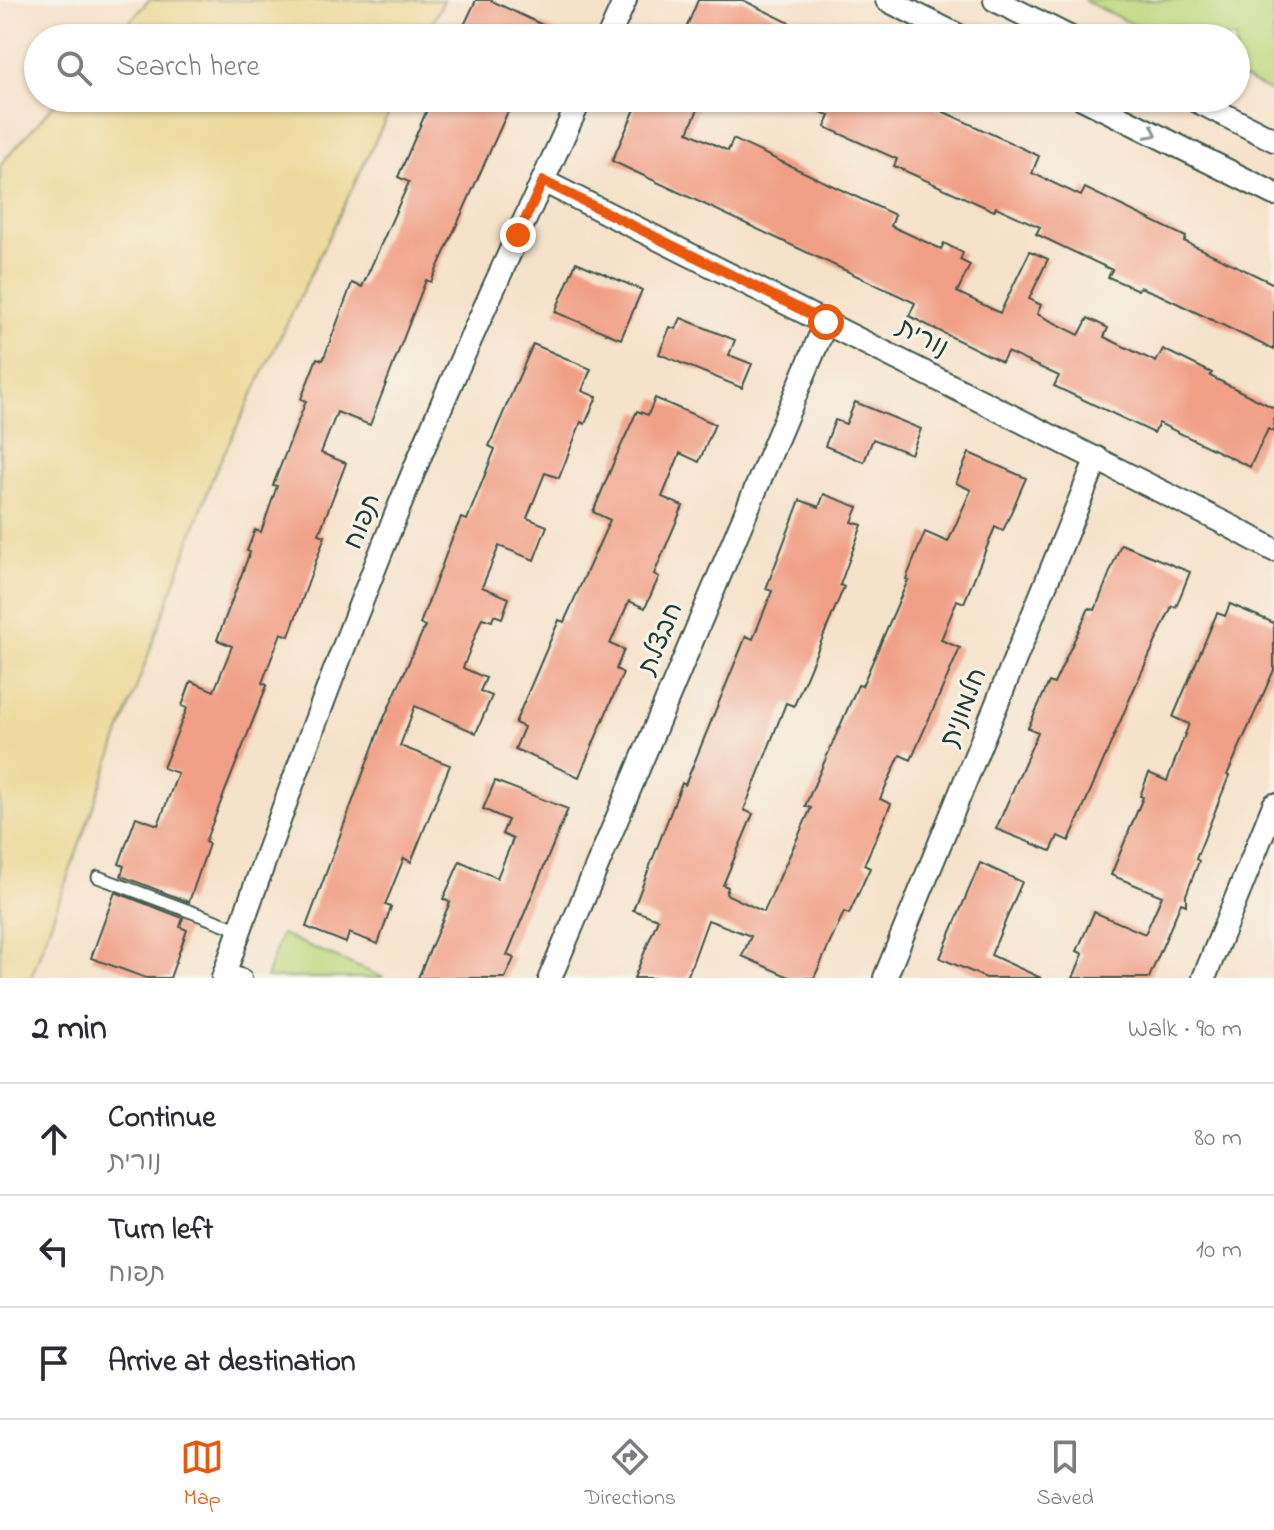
<!DOCTYPE html>
<meta charset="utf-8">
<style>
:root{--surface:#fff;--page:#f2f2f3;--text:#2b2b33;--muted:#7c7c81;--line:#e1e1e2;--accent:#ea580c}
body{margin:0;font-family:"Indie Flower","Playpen Sans Hebrew",sans-serif;background:var(--page);color:var(--text)}
.stop{position:absolute;width:24px;height:24px;margin:-18px;border:6px solid #ea580c;border-radius:50%;background:#fff}
.stop.end{background:#ea580c;border-color:#fff;box-shadow:0 2px 8px #0008}
.list{margin:0;padding:0;list-style:none}
h2{display:flex;justify-content:space-between;align-items:center;height:104px;margin:0;padding:0 32px;font-size:34px}
h2 small{font-size:26px;font-weight:400;color:var(--muted)}
.list li{display:grid;grid-template-columns:52px 1fr auto;gap:24px;align-items:center;box-sizing:border-box;height:112px;padding:0 32px;border-top:2px solid var(--line)}
.list b{display:block;font-size:30px;white-space:nowrap}
.list p{margin:0;font-size:26px;white-space:nowrap;color:var(--muted)}
.list em{font-size:26px;font-style:normal;color:var(--muted)}
.icon{flex:none;width:44px;height:44px;fill:none;stroke:currentColor;stroke-width:2;stroke-linecap:round;stroke-linejoin:round}
.map{position:relative;flex:none;width:1274px;height:978px;overflow:hidden}
.search{position:absolute;background:var(--surface);box-shadow:0 2px 6px #0004;left:24px;right:24px;top:24px;height:88px;display:flex;align-items:center;gap:20px;box-sizing:border-box;padding:0 28px;border-radius:44px;color:var(--muted);font-size:30px}
.sheet{height:440px;background:var(--surface)}
nav{display:flex;justify-content:space-around;align-items:center;box-sizing:border-box;height:112px;border-top:2px solid var(--line);background:var(--surface);font-size:22px;color:var(--muted)}
nav a{display:grid;justify-items:center;gap:4px}
nav .on{color:var(--accent)}
.map>svg:first-child{display:block}
.green{fill:#bcd77c;stroke:#6e8a58;stroke-width:2}
.sand{fill:#eeda9e;stroke:#868c69;stroke-width:2}
.building{fill:#f1a087}
.lines{fill:none;stroke-linecap:round;stroke-linejoin:round}
.service-casing{stroke:#3f564a;stroke-width:15}
.pedestrian-casing{stroke:#3f564a;stroke-width:20}
.minor-casing{stroke:#3f564a;stroke-width:26}
.service{stroke:#fff;stroke-width:11}
.pedestrian{stroke:#fff;stroke-width:16}
.minor{stroke:#fff;stroke-width:22}
.oneway{stroke:#8f9e9a}
.route{stroke:#ea580c;stroke-width:10}
.labels{text-anchor:middle;dominant-baseline:central;stroke-width:6;stroke-linejoin:round;paint-order:stroke}
.street-label{font-size:26px;fill:#1f3d34;stroke:#f7f3e8}
</style>
<div class="map">
<svg width="1274" height="978" viewBox="0 0 1274 978">
<rect width="100%" height="100%" fill="#f7f3e8"/>
<filter id="ink" filterUnits="userSpaceOnUse"><feTurbulence type="fractalNoise" baseFrequency=".0125" numOctaves="2"/><feDisplacementMap in="SourceGraphic" scale="16" xChannelSelector="R" yChannelSelector="G"/><feConvolveMatrix kernelMatrix="1 2 1 2 8 2 1 2 1" color-interpolation-filters="sRGB"/></filter>
<filter id="wash" filterUnits="userSpaceOnUse"><feTurbulence type="fractalNoise" baseFrequency=".006" numOctaves="4" result="noise"/><feDisplacementMap in="SourceGraphic" scale="32" xChannelSelector="R" yChannelSelector="G"/><feGaussianBlur stdDeviation="1.8" result="paint"/><feColorMatrix in="noise" values="0 0 0 0 0 0 0 0 0 0 0 0 0 0 0 0 0 1.4 0 .05"/><feComposite in="paint" operator="in"/></filter>
<g filter="url(#wash)">
<rect width="100%" height="100%" fill="#f5e2ca"/>
<path class="green" d="M1083,0H1274V93L1236,75V38H1161Z
M281,934L384,978H266Z"/>
<path class="sand" d="M149,0H444L425,38H115Z
M60,98H396L214,474L31,978H0V165Z"/>
<g id="blocks">
<path class="building" d="M476,0H490L570,38H458Z
M698,0H743L820,38H682Z
M432,98H514L431,282L426,280L370,425L337,412L321,453L346,463L319,534L325,536L289,636L281,633L262,683L267,685L205,842L209,844L189,902L121,876L124,866L119,864L136,817L158,825L178,773L163,768L187,708L182,706L191,681L214,691L232,646L217,640L250,552L247,551L255,530L261,532L277,486L273,485L306,401L301,399L317,358L323,360L352,283L362,287L409,182L398,177Z
M640,98H703L688,132L728,151L733,139L895,215L891,226L941,249L944,243L963,253L960,260L970,265L957,292L1000,313L1030,251L1048,259L1029,299L1041,305L1037,314L1079,335L1088,318L1108,328L1104,337L1156,362L1163,349L1212,373L1210,376L1274,408V432L1268,429L1250,467L1159,423L1154,433L1054,386L1059,376L1007,352L1002,362L909,316L915,303L612,161Z
M792,98H914L1039,156L1032,173L1081,196L1085,188L1186,237L1184,241L1274,284V350L1160,295L1140,287L1138,290L1108,277L1112,270L1036,234L1040,227L996,207L994,211L894,166L897,159L825,127L830,116Z
M576,262L642,290L621,339L555,312Z
M681,318L735,340L729,355L752,364L742,388L659,354L670,327L676,329Z
M533,344L591,369L582,391L597,397L585,424L581,422L559,478L545,473L527,518L547,526L534,560L499,546L482,587L509,598L502,618L494,615L492,621L482,618L463,668L486,678L480,691L492,696L476,733L415,706L400,746L450,765L411,862L404,858L385,905L391,907L378,944L349,933L346,943L306,927L381,725L425,626L420,624L451,541L461,518L467,520L495,449L489,446Z
M655,398L715,424L699,462L680,453L662,497L683,506L654,574L659,577L645,608L629,601L610,644L624,650L616,669L623,673L579,777L515,749L524,727L515,723L559,620L564,622L610,520L593,512L615,459L637,411L648,415Z
M855,402L921,429L911,454L873,439L864,462L825,446L835,420L846,424Z
M969,453L1026,478L1003,531L995,527L964,603L957,600L941,640L960,648L911,760L900,755L880,799L891,804L864,865L870,868L849,914L844,912L814,978H791L742,956L751,936L708,920L687,978H634L658,919L633,910L682,783L685,785L746,636L753,639L772,591L766,589L800,500L819,507L824,494L858,507L852,522L862,525L840,585L844,587L794,706L786,703L744,810L753,814L723,885L728,887L726,894L764,912L811,808L805,806L858,685L862,686L908,580L906,579L925,532L948,542L971,490L956,483Z
M1121,544L1190,572L1176,607L1172,606L1134,689L1069,841L1058,836L1051,851L996,829L1038,732L1028,728L1049,682L1054,684L1089,608L1095,610Z
M1230,604L1274,623V670L1227,775L1229,776L1196,859L1199,861L1186,895V905L1181,903L1149,978H1073L1083,954L1077,951L1094,912L1145,934L1162,896L1111,875L1143,797L1140,796L1149,773L1167,781L1189,724L1173,717L1217,613L1225,616Z
M495,781L568,809L507,955L514,958L505,978H418L450,902L443,899L460,861L497,878L513,839L502,834L508,820L483,809Z
M980,863L1022,882L991,955L1041,978H986L940,958Z
M115,892L183,918L180,927L187,930L170,978H146L91,958Z"/>
</g>
</g>
<g filter="url(#ink)">
<use href="#blocks" fill-opacity="0" stroke="#3f564a" stroke-width="2"/>
<g class="lines">
<defs>
<path id="service" d="M98,877L240,930"/>
<path id="pedestrian" d="M226,972L243,978"/>
<path id="minor" d="M887,0L963,38
M995,0L1071,38
M608,38L625,0
M1082,98L1274,194
M1191,98L1274,140
M543,181L1232,527L1274,550
M223,978C292,780 365,583 448,390C491,292 536,195 581,98
M550,978L826,322
M885,978L1097,458
M1204,978L1274,805"/>
</defs>
<use href="#service" class="service-casing"/>
<use href="#pedestrian" class="pedestrian-casing"/>
<use href="#minor" class="minor-casing"/>
<use href="#service" class="service"/>
<use href="#pedestrian" class="pedestrian"/>
<use href="#minor" class="minor"/>
</g>
<defs><path id="oneway-chevron" d="M-2-3.5L2.5 0L-2 3.5" fill="none" stroke-width="1.6" stroke-linecap="round" stroke-linejoin="round" transform="scale(2)"/></defs>
<use class="oneway" href="#oneway-chevron" transform="translate(1152 133) rotate(27)"/>
</g>
<g class="lines" filter="url(#ink)">
<path class="route" d="M518,235L543,181L826,322"/>
</g>
<g class="labels">
<g class="street-label">
<text transform="translate(922 339) rotate(27)">נורית</text>
<text transform="translate(364 522) rotate(-68)">תפוח</text>
<text transform="translate(662 639) rotate(-67)">חבצלת</text>
<text transform="translate(965 708) rotate(-68)">חלמונית</text>
</g>
</g>
</svg>
<div class="stop" style="left:826px;top:322px"></div>
<div class="stop end" style="left:518px;top:235px"></div>
<div class="search"><svg class="icon" aria-label="search" viewBox="0 0 24 24"><circle cx="10" cy="10" r="6"/><path d="M15 15l6 6"/></svg>Search here</div>
</div>
<section class="sheet">
<h2>2 min<small>Walk · 90 m</small></h2>
<ul class="list">
<li><svg class="icon" aria-label="ahead" viewBox="0 0 24 24"><path d="M12 20V5M6 11l6-6 6 6"/></svg><div><b>Continue</b><p>נורית</p></div><em>80 m</em></li>
<li><svg class="icon" aria-label="left" viewBox="0 0 24 24"><path d="M17 20v-9H6M10 6l-5 5 5 5"/></svg><div><b>Turn left</b><p>תפוח</p></div><em>10 m</em></li>
<li><svg class="icon" aria-label="arrive" viewBox="0 0 24 24"><path d="M6 21V4h12l-3 4 3 4H6"/></svg><div><b>Arrive at destination</b></div></li>
</ul>
</section>
<nav>
<a class="on"><svg class="icon" aria-label="map" viewBox="0 0 24 24"><path d="M3 6l6-2 6 2 6-2v14l-6 2-6-2-6 2zM9 4v14M15 6v14"/></svg>Map</a>
<a><svg class="icon" aria-label="directions" viewBox="0 0 24 24"><path d="M12 3l9 9-9 9-9-9zM9 14v-3h6M13 9l2 2-2 2"/></svg>Directions</a>
<a><svg class="icon" aria-label="saved" viewBox="0 0 24 24"><path d="M7 4h10v16l-5-4-5 4z"/></svg>Saved</a>
</nav>
